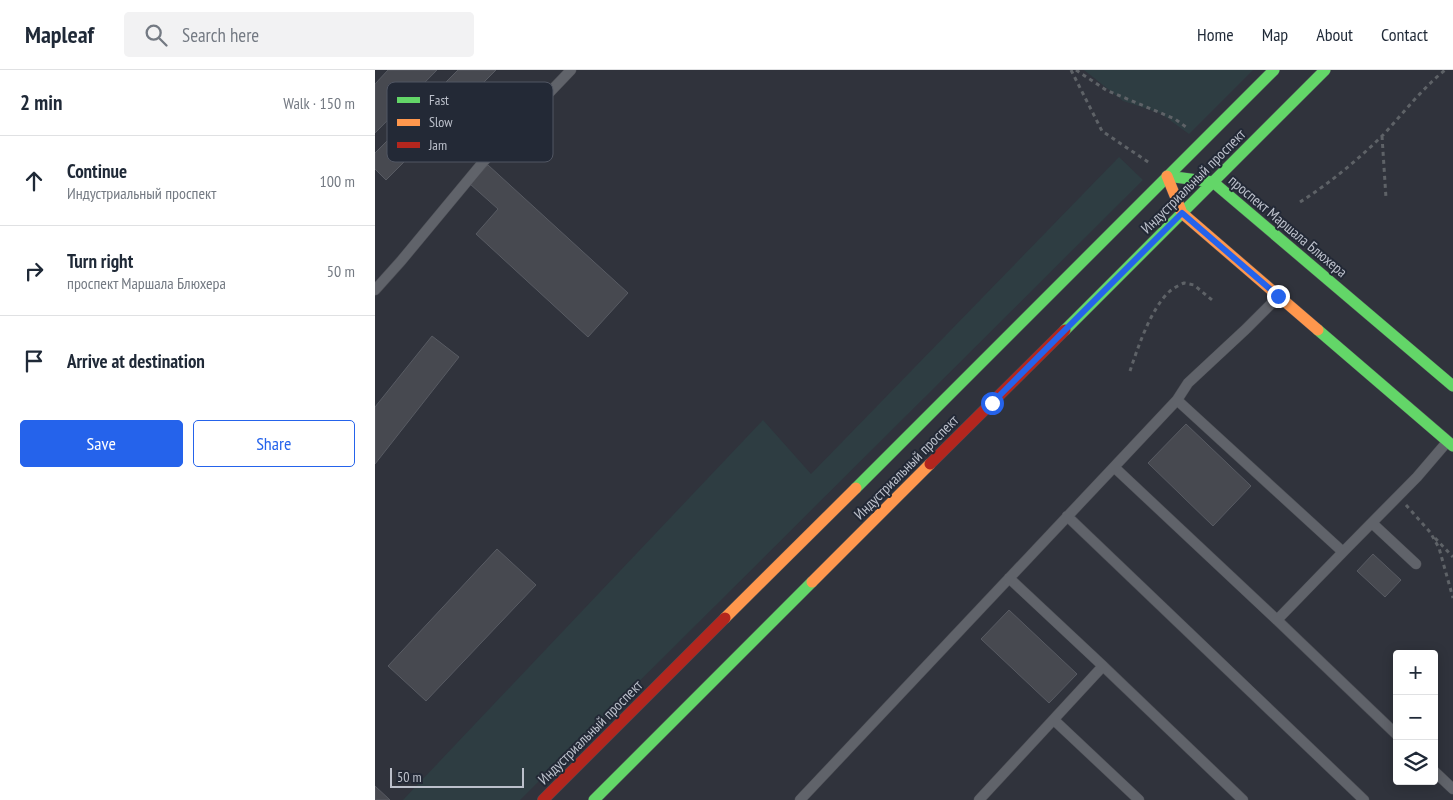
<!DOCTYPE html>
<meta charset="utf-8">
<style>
:root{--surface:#fff;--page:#f2f2f3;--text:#1f2937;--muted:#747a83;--line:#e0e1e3;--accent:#2563eb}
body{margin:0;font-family:"PT Sans Narrow",sans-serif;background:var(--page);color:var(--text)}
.controls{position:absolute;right:15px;bottom:15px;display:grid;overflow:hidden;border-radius:5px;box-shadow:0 2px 12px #0003}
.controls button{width:45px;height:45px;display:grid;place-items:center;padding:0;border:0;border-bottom:1px solid var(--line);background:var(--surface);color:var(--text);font:25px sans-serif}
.scale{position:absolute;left:15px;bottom:12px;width:134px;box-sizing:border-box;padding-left:5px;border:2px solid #bcc0cb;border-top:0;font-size:14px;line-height:18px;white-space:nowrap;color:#bcc0cb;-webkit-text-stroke:4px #232936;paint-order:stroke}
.stop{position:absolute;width:15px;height:15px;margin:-11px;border:4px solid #2563eb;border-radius:50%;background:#fff}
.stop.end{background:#2563eb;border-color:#fff;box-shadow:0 1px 5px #0008}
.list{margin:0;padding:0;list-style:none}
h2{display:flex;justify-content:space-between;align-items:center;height:65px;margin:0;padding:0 20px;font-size:21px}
h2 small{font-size:16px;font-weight:400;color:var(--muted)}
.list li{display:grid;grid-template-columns:32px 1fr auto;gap:15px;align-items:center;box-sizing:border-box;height:90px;padding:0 20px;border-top:1px solid var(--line)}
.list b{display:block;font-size:19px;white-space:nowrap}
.list p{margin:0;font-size:16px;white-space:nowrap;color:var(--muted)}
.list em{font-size:16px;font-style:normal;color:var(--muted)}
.actions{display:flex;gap:10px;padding:15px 20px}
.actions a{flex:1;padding:11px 0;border:1px solid var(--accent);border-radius:5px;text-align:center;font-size:18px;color:var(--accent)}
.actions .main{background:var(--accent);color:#fff}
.icon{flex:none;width:28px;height:28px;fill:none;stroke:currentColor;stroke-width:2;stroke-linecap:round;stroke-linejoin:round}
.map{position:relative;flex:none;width:1078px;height:730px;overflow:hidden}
header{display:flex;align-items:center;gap:30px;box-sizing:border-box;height:70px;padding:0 25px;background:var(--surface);border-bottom:1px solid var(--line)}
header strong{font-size:24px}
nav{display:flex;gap:28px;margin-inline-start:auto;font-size:18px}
.search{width:350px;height:45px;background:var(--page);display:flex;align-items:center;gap:12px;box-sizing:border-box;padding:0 18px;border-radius:5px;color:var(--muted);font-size:19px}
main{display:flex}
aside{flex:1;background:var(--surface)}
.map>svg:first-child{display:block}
.green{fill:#2e3d42}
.building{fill:#474950;stroke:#585b63}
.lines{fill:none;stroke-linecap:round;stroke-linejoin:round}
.lane-casing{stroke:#4c4e55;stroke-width:11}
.fast-casing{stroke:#4c4e55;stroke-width:12}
.slow-casing{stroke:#4c4e55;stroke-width:12}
.jam-casing{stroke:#4c4e55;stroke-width:12}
.path{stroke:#5e6267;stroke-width:3;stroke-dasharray:4 4;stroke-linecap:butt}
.lane{stroke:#60636a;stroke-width:10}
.fast{stroke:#63d668;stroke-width:11}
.slow{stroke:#ff974d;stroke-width:11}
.jam{stroke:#b3261e;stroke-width:11}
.route{stroke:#2563eb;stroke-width:6}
.labels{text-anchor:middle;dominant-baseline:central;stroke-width:4;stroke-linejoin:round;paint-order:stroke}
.street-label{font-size:15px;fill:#bcc0cb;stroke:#232936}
.key{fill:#232936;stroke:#515663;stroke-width:1}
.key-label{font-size:14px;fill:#bcc0cb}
</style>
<header>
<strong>Mapleaf</strong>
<div class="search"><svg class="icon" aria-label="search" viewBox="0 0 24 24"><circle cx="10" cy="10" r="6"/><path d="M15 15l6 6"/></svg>Search here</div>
<nav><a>Home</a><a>Map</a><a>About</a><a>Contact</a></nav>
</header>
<main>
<aside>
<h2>2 min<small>Walk · 150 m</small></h2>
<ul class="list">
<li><svg class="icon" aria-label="ahead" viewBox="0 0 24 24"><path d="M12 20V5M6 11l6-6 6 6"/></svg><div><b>Continue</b><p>Индустриальный проспект</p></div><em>100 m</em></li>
<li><svg class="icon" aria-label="right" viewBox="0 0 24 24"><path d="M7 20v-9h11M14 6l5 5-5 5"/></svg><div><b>Turn right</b><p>проспект Маршала Блюхера</p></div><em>50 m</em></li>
<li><svg class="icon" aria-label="arrive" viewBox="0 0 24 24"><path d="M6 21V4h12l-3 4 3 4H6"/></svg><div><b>Arrive at destination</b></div></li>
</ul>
<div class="actions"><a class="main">Save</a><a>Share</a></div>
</aside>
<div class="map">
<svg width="1078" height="730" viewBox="0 0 1078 730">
<rect width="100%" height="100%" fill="#30333c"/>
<path class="green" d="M709,0H878L814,64L785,43L748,31Z
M744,87L768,110L145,730H28L388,350L436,404Z"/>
<path class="building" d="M13,0H62L0,63V14Z
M83,0H121L11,110L0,99V83Z
M113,95L253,223L213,267L101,164L123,139L95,114Z
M57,266L84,287L0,394V337Z
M811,354L876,416L838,456L773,393Z
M122,479L161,515L51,631L13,596Z
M998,484L1026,510L1010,527L982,501Z
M634,540L702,604L674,633L606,569Z
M0,716L15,730H0Z"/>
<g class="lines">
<defs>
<path id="lane" d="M0,220L26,191L109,91L196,0
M802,330L968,482L902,550L739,397L802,330L813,313L871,259L903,227
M692,446L989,730
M997,453L1041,494
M968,482L1042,407L1072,372
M902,550L1022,665
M728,596L868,730
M679,650L764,730
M1059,701L1078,719
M425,730L739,397
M604,730L728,596L634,508"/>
<path id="fast" d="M792,106L838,112L1078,316
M690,260L950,0
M943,260L1078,376
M481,418L899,0
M219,730L437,512"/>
<path id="slow" d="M792,106L807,143L943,260
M437,512L555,394
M350,548L481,418"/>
<path id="jam" d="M555,394L690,260
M168,730L350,548"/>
</defs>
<use href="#lane" class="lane-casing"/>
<use href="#fast" class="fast-casing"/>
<use href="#slow" class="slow-casing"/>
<use href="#jam" class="jam-casing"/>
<path class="path" d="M696,0L727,61L776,94
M701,0L731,20L800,49L811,57
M1007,66L1011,128
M925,132C955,113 984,89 1009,64C1029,42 1047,19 1070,0
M755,301C763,277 776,238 795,221C799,218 804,215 809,213L819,215L837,230
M1031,435L1055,462L1064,478L1078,528
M1060,468L1078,487"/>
<use href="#lane" class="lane"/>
<use href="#fast" class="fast"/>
<use href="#slow" class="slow"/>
<use href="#jam" class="jam"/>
</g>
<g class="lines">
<path class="route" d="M617,333L807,143L903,226"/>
</g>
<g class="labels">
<g class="street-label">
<text transform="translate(818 111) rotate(-45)">Индустриальный проспект</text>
<text transform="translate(913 156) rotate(40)">проспект Маршала Блюхера</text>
<text transform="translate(531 397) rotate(-45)">Индустриальный проспект</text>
<text transform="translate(215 662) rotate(-45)">Индустриальный проспект</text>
</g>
</g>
<rect x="12" y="12" width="166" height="80" rx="8" class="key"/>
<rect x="22" y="27" width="23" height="6" fill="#63d668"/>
<rect x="22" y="49" width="23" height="7" fill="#ff974d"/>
<rect x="22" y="72" width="23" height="6" fill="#b3261e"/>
<g class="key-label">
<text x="54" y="35">Fast</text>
<text x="54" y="57">Slow</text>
<text x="54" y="80">Jam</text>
</g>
</svg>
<div class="controls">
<button>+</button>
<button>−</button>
<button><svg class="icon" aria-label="layers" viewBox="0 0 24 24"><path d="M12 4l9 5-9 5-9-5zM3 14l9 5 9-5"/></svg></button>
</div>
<div class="scale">50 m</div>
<div class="stop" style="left:617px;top:333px"></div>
<div class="stop end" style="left:903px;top:226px"></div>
</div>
</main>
